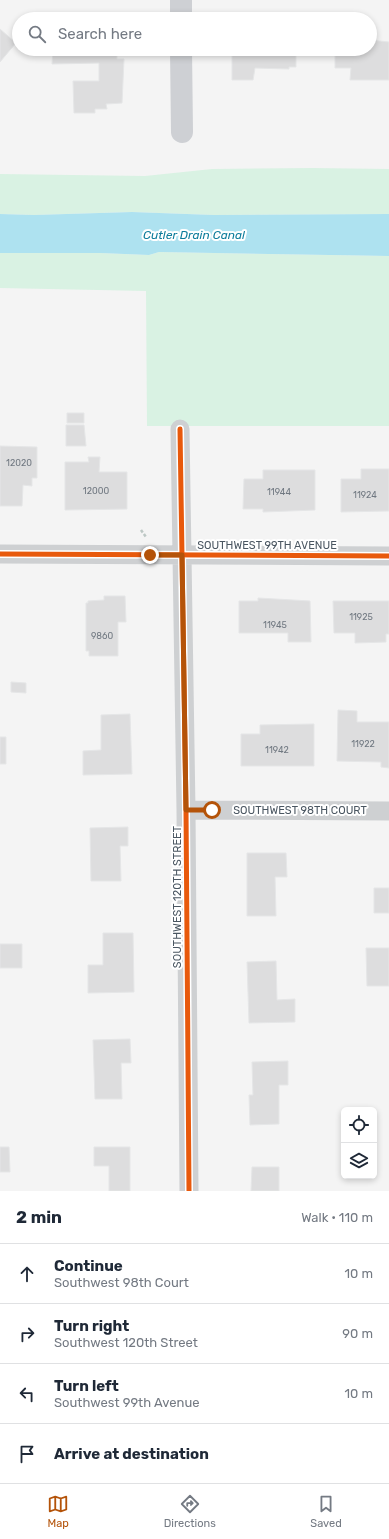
<!DOCTYPE html>
<meta charset="utf-8">
<style>
:root{--surface:#fff;--page:#f6f6f7;--text:#1f2937;--muted:#747a83;--line:#e0e1e3;--accent:#b45309}
body{margin:0;font-family:Rubik,sans-serif;background:var(--page);color:var(--text)}
.controls{position:absolute;right:12px;bottom:12px;display:grid;overflow:hidden;border-radius:6px;box-shadow:0 2px 6px #0003}
.controls button{width:36px;height:36px;display:grid;place-items:center;padding:0;border:0;border-bottom:1px solid var(--line);background:var(--surface);color:var(--text);font:20px sans-serif}
.stop{position:absolute;width:12px;height:12px;margin:-9px;border:3px solid #b45309;border-radius:50%;background:#fff}
.stop.end{background:#b45309;border-color:#fff;box-shadow:0 1px 4px #0008}
.list{margin:0;padding:0;list-style:none}
h2{display:flex;justify-content:space-between;align-items:center;height:52px;margin:0;padding:0 16px;font-size:17px}
h2 small{font-size:13px;font-weight:400;color:var(--muted)}
.list li{display:grid;grid-template-columns:26px 1fr auto;gap:12px;align-items:center;box-sizing:border-box;height:60px;padding:0 16px;border-top:1px solid var(--line)}
.list b{display:block;font-size:15px;white-space:nowrap}
.list p{margin:0;font-size:13px;white-space:nowrap;color:var(--muted)}
.list em{font-size:13px;font-style:normal;color:var(--muted)}
.icon{flex:none;width:22px;height:22px;fill:none;stroke:currentColor;stroke-width:2;stroke-linecap:round;stroke-linejoin:round}
.map{position:relative;flex:none;width:389px;height:1191px;overflow:hidden}
.search{position:absolute;background:var(--surface);box-shadow:0 2px 6px #0003;left:12px;right:12px;top:12px;height:44px;display:flex;align-items:center;gap:10px;box-sizing:border-box;padding:0 14px;border-radius:22px;color:var(--muted);font-size:15px}
.sheet{height:292px;background:var(--surface)}
nav{display:flex;justify-content:space-around;align-items:center;box-sizing:border-box;height:56px;border-top:1px solid var(--line);background:var(--surface);font-size:11px;color:var(--muted)}
nav a{display:grid;justify-items:center;gap:2px}
nav .on{color:var(--accent)}
.map>svg:first-child{display:block}
.green{fill:#d9f2e3}
.water{fill:#aee2f0}
.building{fill:#ddddde;stroke:#e5e6e7}
.lines{fill:none;stroke-linecap:round;stroke-linejoin:round}
.path{stroke:#bcc7c4;stroke-width:2.5;stroke-dasharray:3 2;stroke-linecap:butt}
.street{stroke:#ced0d2;stroke-width:19}
.secondary{stroke:#ced0d4;stroke-width:22}
.cycleway-casing{stroke:#fff;stroke-width:8}
.cycleway{stroke:#e8590c;stroke-width:5}
.route{stroke:#b45309;stroke-width:5}
.labels{text-anchor:middle;dominant-baseline:central;stroke-width:4;stroke-linejoin:round;paint-order:stroke}
.number-label{font-size:9px;fill:#707881}
.street-label{font-size:11px;fill:#4a5661;stroke:#fff}
.water-label{font-size:12px;font-style:italic;fill:#0c7c9b;stroke:#fff}
</style>
<div class="map">
<svg width="389" height="1191" viewBox="0 0 389 1191">
<rect width="100%" height="100%" fill="#f4f4f4"/>
<path class="green" d="M313,168L389,169V214L214,215L132,212L34,215L0,214V174L145,176L212,169Z
M159,252L389,256V426H147L146,291L0,288V253H100L149,255Z"/>
<path class="water" d="M132,212L214,215L389,214V256L159,252L149,255L100,253H0V214L34,215Z"/>
<path class="building" d="M64,17H89V19H64Z
M0,29L16,43L0,62Z
M370,40L389,42V80H350L351,68H335V49H370Z
M53,49L117,50V59H124L122,103L106,104L107,109H95V113H74L73,81H99V63L52,64Z
M232,49H296V67H289V69L255,68L253,80H232Z
M67,413H84V423H67Z
M66,425H84L86,446H66Z
M0,446L37,447V478H32V486L23,485L22,506H0Z
M88,457H100L99,472H127V509L65,510V462H89Z
M361,469H389V511L341,512V479H361Z
M263,470H315V510L263,512V509H243L244,479H263Z
M104,596H125L126,622H118V656H89V651H86V603H88V601L104,600Z
M258,598L310,601L311,642H288V633H239V601H258Z
M333,601H389V634H386V642L355,643V633H334Z
M11,682L26,683V693L11,692Z
M338,710L357,711V722H389V768L381,767V762L337,761Z
M130,714L132,774L83,775V751L101,750V715Z
M314,724V766H241V734H260V725Z
M0,737H6V764H0Z
M128,827V846H120L121,881H91L90,828Z
M247,853H286L287,877H275L276,916H247Z
M374,888H389V913H374Z
M103,933H133L134,992L88,993V965H103Z
M0,944H22V968H0Z
M366,948H389V986H367Z
M276,961L277,1000L295,999V1022L249,1023L247,962Z
M130,1039L131,1063H121L122,1099H95L93,1040Z
M288,1061V1085H279V1124L250,1125L249,1095H253L252,1062Z
M0,1147H9L10,1172H0Z
M94,1147H130V1191H109V1166H94Z
M252,1167H279V1191H251Z"/>
<g class="lines">
<path class="path" d="M141,530L146,537"/>
<path class="street" d="M180,429L186,810L189,1191
M0,554L389,556
M186,810L389,811"/>
<path class="secondary" d="M181,0V19
M181,49L182,132"/>
<defs>
<path id="cycleway" d="M180,429L186,810L189,1191
M0,554L389,556"/>
</defs>
<use href="#cycleway" class="cycleway-casing"/>
<use href="#cycleway" class="cycleway"/>
</g>
<g class="lines">
<path class="route" d="M150,555H182L186,810H212"/>
</g>
<g class="labels">
<g class="number-label">
<text x="19" y="463">12020</text>
<text x="96" y="491">12000</text>
<text x="279" y="492">11944</text>
<text x="365" y="495">11924</text>
<text x="361" y="617">11925</text>
<text x="275" y="625">11945</text>
<text x="102" y="636">9860</text>
<text x="363" y="744">11922</text>
<text x="277" y="750">11942</text>
</g>
<g class="street-label">
<text x="267" y="545">SOUTHWEST 99TH AVENUE</text>
<text x="300" y="810">SOUTHWEST 98TH COURT</text>
<text transform="translate(177 897) rotate(-90)">SOUTHWEST 120TH STREET</text>
</g>
<g class="water-label">
<text x="194" y="235">Cutler Drain Canal</text>
</g>
</g>
</svg>
<div class="controls">
<button><svg class="icon" aria-label="locate" viewBox="0 0 24 24"><circle cx="12" cy="12" r="6"/><path d="M12 2v4M12 18v4M2 12h4M18 12h4"/></svg></button>
<button><svg class="icon" aria-label="layers" viewBox="0 0 24 24"><path d="M12 4l9 5-9 5-9-5zM3 14l9 5 9-5"/></svg></button>
</div>
<div class="stop" style="left:212px;top:810px"></div>
<div class="stop end" style="left:150px;top:555px"></div>
<div class="search"><svg class="icon" aria-label="search" viewBox="0 0 24 24"><circle cx="10" cy="10" r="6"/><path d="M15 15l6 6"/></svg>Search here</div>
</div>
<section class="sheet">
<h2>2 min<small>Walk · 110 m</small></h2>
<ul class="list">
<li><svg class="icon" aria-label="ahead" viewBox="0 0 24 24"><path d="M12 20V5M6 11l6-6 6 6"/></svg><div><b>Continue</b><p>Southwest 98th Court</p></div><em>10 m</em></li>
<li><svg class="icon" aria-label="right" viewBox="0 0 24 24"><path d="M7 20v-9h11M14 6l5 5-5 5"/></svg><div><b>Turn right</b><p>Southwest 120th Street</p></div><em>90 m</em></li>
<li><svg class="icon" aria-label="left" viewBox="0 0 24 24"><path d="M17 20v-9H6M10 6l-5 5 5 5"/></svg><div><b>Turn left</b><p>Southwest 99th Avenue</p></div><em>10 m</em></li>
<li><svg class="icon" aria-label="arrive" viewBox="0 0 24 24"><path d="M6 21V4h12l-3 4 3 4H6"/></svg><div><b>Arrive at destination</b></div></li>
</ul>
</section>
<nav>
<a class="on"><svg class="icon" aria-label="map" viewBox="0 0 24 24"><path d="M3 6l6-2 6 2 6-2v14l-6 2-6-2-6 2zM9 4v14M15 6v14"/></svg>Map</a>
<a><svg class="icon" aria-label="directions" viewBox="0 0 24 24"><path d="M12 3l9 9-9 9-9-9zM9 14v-3h6M13 9l2 2-2 2"/></svg>Directions</a>
<a><svg class="icon" aria-label="saved" viewBox="0 0 24 24"><path d="M7 4h10v16l-5-4-5 4z"/></svg>Saved</a>
</nav>
